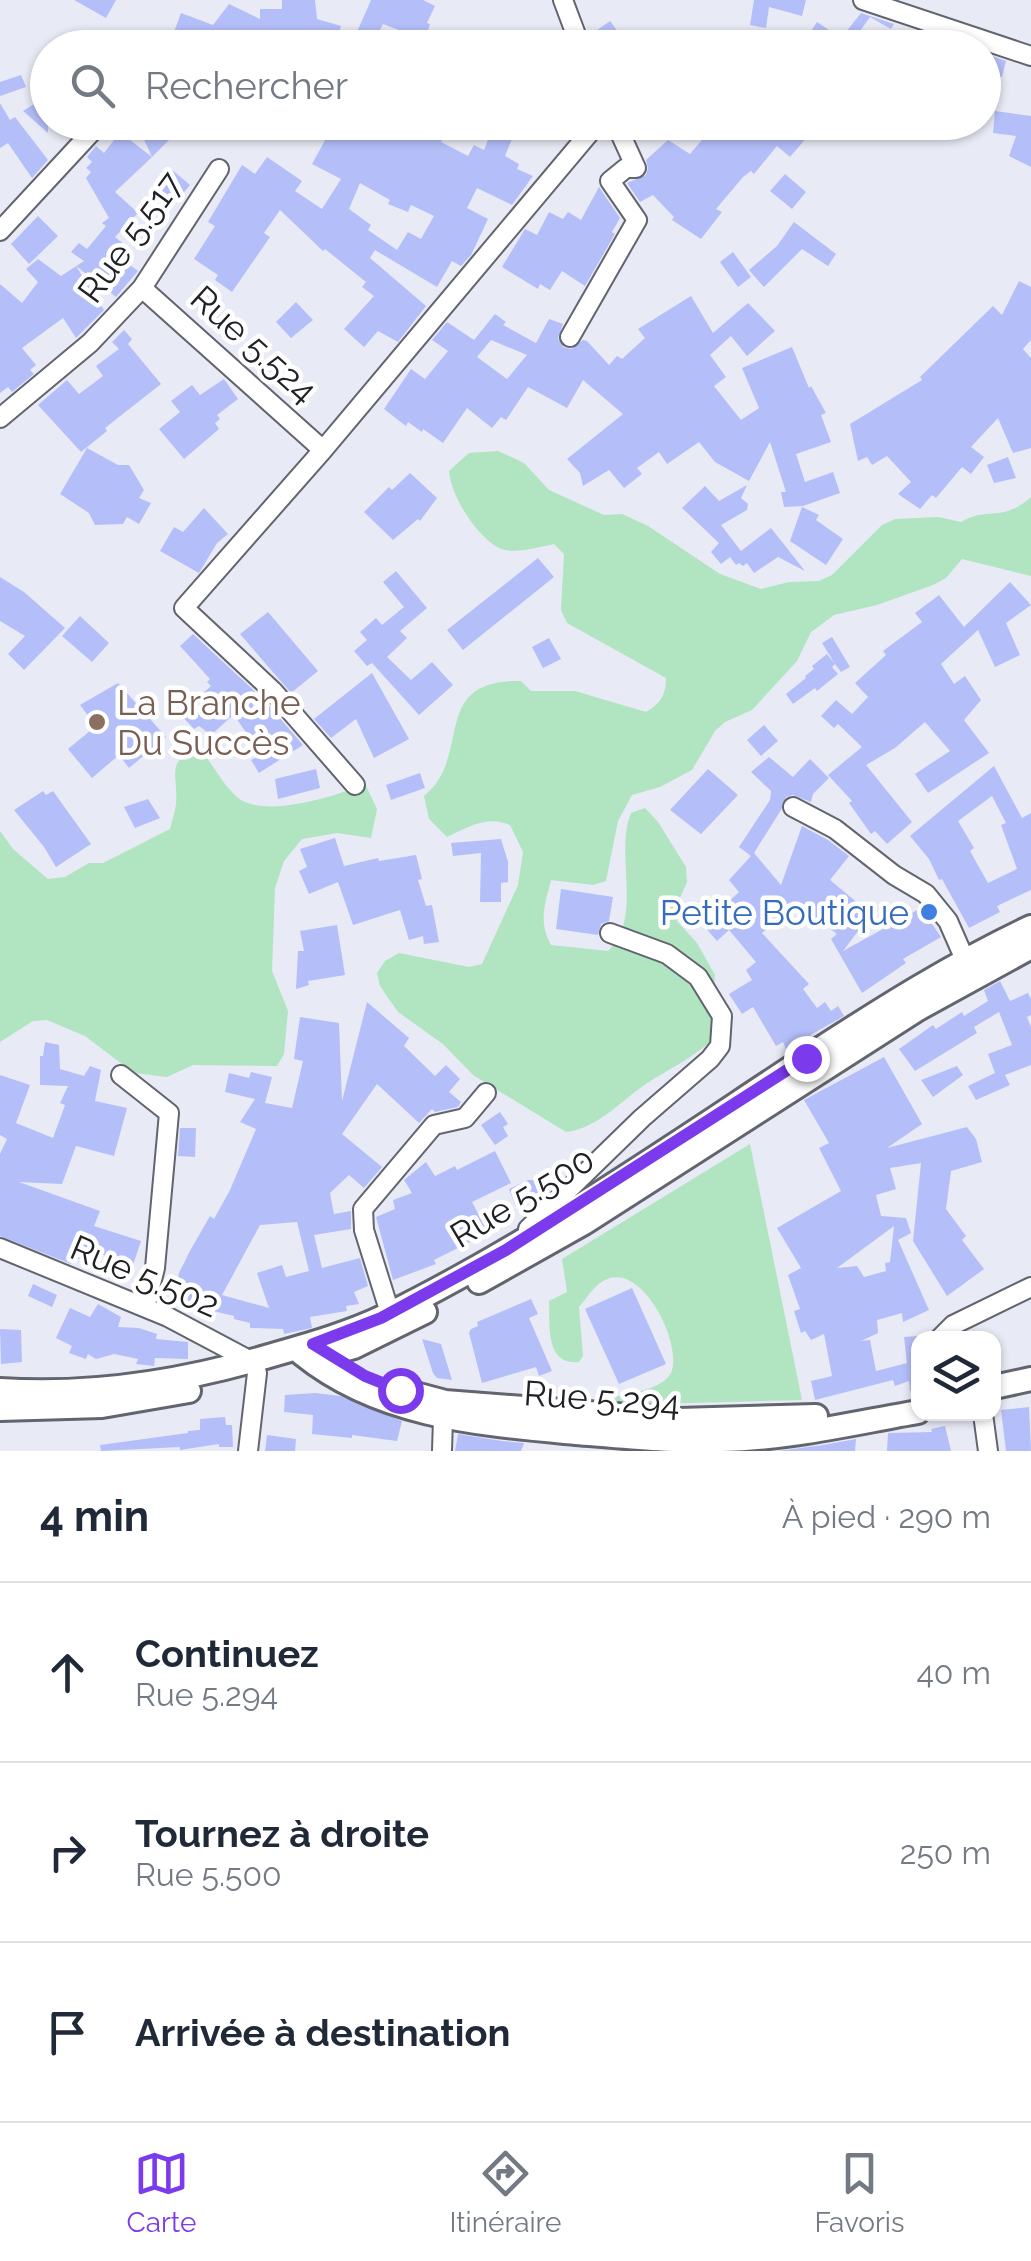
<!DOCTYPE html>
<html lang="fr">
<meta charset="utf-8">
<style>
:root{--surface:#fff;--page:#f2f2f3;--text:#1f2937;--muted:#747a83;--line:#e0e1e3;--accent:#7c3aed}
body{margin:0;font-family:Raleway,sans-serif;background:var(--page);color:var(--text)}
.controls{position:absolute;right:30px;bottom:30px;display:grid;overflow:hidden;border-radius:20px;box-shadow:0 2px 8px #0004}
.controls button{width:90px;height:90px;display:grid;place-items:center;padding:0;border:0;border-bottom:2px solid var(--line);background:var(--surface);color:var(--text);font:50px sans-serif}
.stop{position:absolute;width:30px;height:30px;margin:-22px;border:8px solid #7c3aed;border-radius:50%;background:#fff}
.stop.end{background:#7c3aed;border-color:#fff;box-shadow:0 2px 10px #0008}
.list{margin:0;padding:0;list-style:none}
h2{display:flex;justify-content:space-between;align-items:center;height:130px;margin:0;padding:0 40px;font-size:42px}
h2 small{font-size:32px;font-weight:400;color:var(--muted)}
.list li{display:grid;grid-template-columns:65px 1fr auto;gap:30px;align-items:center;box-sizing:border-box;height:180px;padding:0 40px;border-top:2px solid var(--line)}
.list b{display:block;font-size:38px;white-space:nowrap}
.list p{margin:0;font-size:32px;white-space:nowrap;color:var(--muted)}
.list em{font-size:32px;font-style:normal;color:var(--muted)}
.icon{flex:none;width:55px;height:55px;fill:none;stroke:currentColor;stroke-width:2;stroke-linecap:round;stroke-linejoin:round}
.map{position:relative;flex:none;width:1031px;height:1451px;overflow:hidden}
.search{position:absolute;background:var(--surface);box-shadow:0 2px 8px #0004;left:30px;right:30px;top:30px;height:110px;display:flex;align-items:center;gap:25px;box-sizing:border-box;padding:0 35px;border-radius:55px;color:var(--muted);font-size:38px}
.sheet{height:670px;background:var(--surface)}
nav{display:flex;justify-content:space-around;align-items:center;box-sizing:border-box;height:140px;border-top:2px solid var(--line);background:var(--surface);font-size:28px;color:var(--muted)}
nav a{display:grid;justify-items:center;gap:5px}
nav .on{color:var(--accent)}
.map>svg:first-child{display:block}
.green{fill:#b1e4c1}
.building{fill:#b4bff9;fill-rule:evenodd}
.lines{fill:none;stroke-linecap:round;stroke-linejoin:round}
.minor-casing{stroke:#62646e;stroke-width:22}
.major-casing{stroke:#62646e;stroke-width:28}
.minor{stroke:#fff;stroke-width:18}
.major{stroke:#fff;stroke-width:22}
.route{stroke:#7c3aed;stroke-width:12}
.education-dot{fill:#8d6e63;stroke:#fff;stroke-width:4}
.shop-dot{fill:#3f7fe0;stroke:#fff;stroke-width:4}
.labels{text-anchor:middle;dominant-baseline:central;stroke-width:9;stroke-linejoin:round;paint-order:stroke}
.street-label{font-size:35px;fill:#202125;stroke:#fff}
.education-label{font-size:35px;fill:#785e54;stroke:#fff;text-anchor:start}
.shop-label{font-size:35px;fill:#366cbe;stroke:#fff;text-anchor:end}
</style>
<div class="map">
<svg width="1031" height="1451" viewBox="0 0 1031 1451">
<rect width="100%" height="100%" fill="#e8eaf5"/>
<path class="green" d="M498,451L524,463L549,490L604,515L622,514L648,526L720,574L761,589L789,582L819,581L832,575L882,525L895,519L938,517L961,522C988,506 1002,523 1031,497V576L962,559L946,578L933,585L877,605L834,615L811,632L797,661L752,710L725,722L715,731L692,770L660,787L632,795L618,821L606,881L593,885L551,880C545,904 538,922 551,945L608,951C644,918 614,854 631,813L645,808L658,822L686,867L687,882L676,907L677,921L697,943L715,975L711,1041C693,1057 673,1067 652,1080C624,1097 600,1128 566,1132L473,1075L443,1044L398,1012L380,986L377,973L385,961L399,953L469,967L482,964L518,885L523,852L510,825C487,815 468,827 447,837L429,819L424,796C474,756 428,679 521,681L531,691H575L646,712C661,703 666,695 666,678L567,623L561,610L564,554L554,544C538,547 514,555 499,548C476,536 451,496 449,471L469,453Z
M201,750C213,765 226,790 241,800C271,817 336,796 365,784L377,809L371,838L337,833L302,839L284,861L275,888L272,971L288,1011L284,1054L277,1066L193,1065L167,1077L134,1073L85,1036L47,1020L33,1021L0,1042V831L13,849L48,879L65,877L89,863H103L170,829C172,821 175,812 176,804C179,777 163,758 201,750Z
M750,1144L802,1400L612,1405L610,1398C628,1393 657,1391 669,1376C688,1353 641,1252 600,1283C592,1289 586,1299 579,1307L583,1356L579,1362C545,1366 550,1325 549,1301L567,1292L562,1259Z"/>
<path class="building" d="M74,0H116L106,18Z
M282,0H315L317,19L341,26L334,47L280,42L272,44L271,48H179L184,35L174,32L181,13L213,25L229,4L260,19V9H282Z
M371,0H423L435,6L427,23L430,24L425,40L383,24L375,40L357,32Z
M754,0H806L802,16L769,7L766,28L750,25Z
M861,13L894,24L891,29L870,17L848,48L838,42Z
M610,21L624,40L636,32L646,48H603L593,33Z
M817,22L832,32L822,48H800Z
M131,34L167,44L166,48H125Z
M986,54L1006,61L1002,77L984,72Z
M21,75L26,87L0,96V82Z
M48,95V133L23,111Z
M0,103L10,120L15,117L48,160L32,178L8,143L0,148Z
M995,111L1031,116V167L1009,156L1016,136L993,133Z
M136,122H161L177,132L152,157Z
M335,122H399L422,128L443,137L441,142L468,156L474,145L484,150L495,122H519L505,156L519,164L517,169L533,176L512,205L477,188L467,208L488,219L471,255L461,266L452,261L437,287L375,250L370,258L426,306L398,342L378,331L364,347L344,329L374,296L362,287L366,282L325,249L323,251L280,210L264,233L270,237L232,292L215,280L218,275L194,259L215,226L208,222L242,165L255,174L267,157L302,181L295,191L322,209L341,179L312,164ZM360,183L390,200L388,204L408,212L411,205L434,216L421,239L408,232L397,250L368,230L371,225L349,209Z
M709,122H820L790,157L777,146L754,174L751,171L743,177L716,209L722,212L701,239L672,220L674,217L653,195L640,202L627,183L646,175L648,168L646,160L668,140L690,154L707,134L702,130Z
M901,122H924L947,128L944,140L921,134Z
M120,132L152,157L115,192L138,213L115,237L130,249L122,259L138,271L116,297L76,266L104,310L76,338L63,318L22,348L36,365L30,370L34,374L12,392L8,387L0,393V284L22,303L38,282L26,269L38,259L61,276L84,261L71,252L79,243L87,249L106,226L102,223L109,218L86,178L91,172L86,168L92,162L87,157L96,146L104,153Z
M170,168L190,185L171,208L150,191Z
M785,174L806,192L792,209L770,191Z
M599,187L620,218L612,232L615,234L585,286L562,271L550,290L540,284L538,289L502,267L525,229L537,235L549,212L563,219L568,212L581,220Z
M38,216L58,236L29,264L11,244Z
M794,222L836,254L828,266L802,249L764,287L749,270L777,246Z
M733,252L751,277L738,287L720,262Z
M1019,281L1031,287V340L1023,349L1031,358V448L1013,453L998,418L971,447L984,457L971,474L962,467L936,498L932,495L920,509L898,494L911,482L887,456L872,465L867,457L858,461L850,424L922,380L920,377L993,306L1002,315Z
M691,296L713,333L748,303L775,331L747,356L731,336L710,355L726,377L714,386L741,420L759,408L742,368L792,347L809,388L811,386L826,413L821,415L831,442L796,454L805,482L833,472L840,493L803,506L784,507L781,492H786L770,442L749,481L715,462L699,442L667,464L659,452L637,468L642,474L624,488L609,470L583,486L580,473L567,459L623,414L583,380L567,408L528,387L506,420L501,417L492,428L467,408L443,443L423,429L422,432L408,422L406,426L384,409L411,369L425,379L448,351L432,340L447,322L474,340L495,314L506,322L503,325L536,343L549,319L563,324L558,338L563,347L571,349L583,340L587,341L609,365L617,356L622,359L645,338L638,329ZM491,340L527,355L507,379L477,357Z
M296,302L313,320L291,338L276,322Z
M124,330L132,339L128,344L161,384L105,428L107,431L81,452L38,405L67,380L79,394L103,376L96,366L119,349L112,342Z
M224,379L238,399L217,415L220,419L215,423L219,429L184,459L159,429L180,412L171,401L192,385L200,395Z
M87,448L118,465H129L144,490L139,498L151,503L139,524L127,517L123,524L95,525L89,513L60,494Z
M1008,457L1016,478L994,483L987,465Z
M410,473L437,498L420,521L418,519L393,540L364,512L389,487L392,490Z
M747,485L741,498L748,504L747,510L721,525L741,551L771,528L805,571L778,557L754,573L747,563L743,566L739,563L736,565L730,557L721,564L711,552L719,543L682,508L705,486L719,501Z
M802,507L819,515L816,520L843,539L826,565L790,541Z
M204,508L228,534L217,543L199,573L160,551L174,527L183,532Z
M538,558L554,577L463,650L447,630Z
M396,571L427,608L400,631L407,638L387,657L411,680L432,662L453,685L419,715L372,663L367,666L354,651L367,640L360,632L376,618L382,625L404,607L383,582Z
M0,577L24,592L65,628L24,670L8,654L25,636L0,621Z
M1010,582L1031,605L1006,623L1020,655L995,667L978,630L941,664L954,684L965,676L981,700L964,720L989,753L928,793L915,774L950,751L925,722L895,748L866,765L912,822L887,844L875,831L871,834L849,803L852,801L828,775L862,747L838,724L834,728L821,716L836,700L852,714L868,697L855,683L886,655L883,651L922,622L915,613L939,595L964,627Z
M268,612L318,671L291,693L240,634Z
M80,616L109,643L92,662L62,636Z
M193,634L264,700L303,745L259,773L251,760L261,754L236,718L231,717L211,735L199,726L194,729L180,714L211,686L207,682L210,679L180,646Z
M832,637L850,667L841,672L835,664L832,667L838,674L817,691L815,688L793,704L786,694L806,678L805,676L814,669L812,666L827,654L835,664L822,643Z
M549,638L561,659L543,668L532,647Z
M372,673L409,739L374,758L356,719L331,738L314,719Z
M118,683L166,737L129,768L119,755L92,778L68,749L96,726L80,705Z
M764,725L778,741L761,756L747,740Z
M769,757L793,777L810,759L829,778L813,794L811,802L793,795L786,797L781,810L754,853L781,885L802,826L828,840L849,856L830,880L871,914L843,951L921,908L941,937L903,959L906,963L862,993L831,939L837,934L796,903L762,933L809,984L803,989L817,1008L825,1002L831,1011L838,1006L844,1016L786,1049L783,1042L776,1046L753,1007L742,1014L729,994L752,980L746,970L756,962L729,930L717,941L703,925L739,892L729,880L751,856L739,847L770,800L771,791L751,772Z
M994,766L1022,818L1031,813V890L997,906L1000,912L969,928L942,879L939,880L929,859L910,836ZM992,796L1006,823L1001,825L1017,869L988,883L970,851L974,848L958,821Z
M316,769L320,788L278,799L275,779Z
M708,769L738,795L701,834L670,810Z
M420,773L425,788L391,800L386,785Z
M43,791L46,795L53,791L91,844L56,867L44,847L14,810Z
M148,799L160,818L135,828L124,807Z
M335,838L344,866L378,858L379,861L416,855L422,879L418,880L426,906L432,905L439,942L424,944L423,936L409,940L400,910L353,925L338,882L309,894L299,871L307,867L300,849Z
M501,839L508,862V882L501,883V902H480L481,853L453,856L451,843Z
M561,889L613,897L609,921L601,924L598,935L556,929Z
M337,925L345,975L308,981L309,985L296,989L298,951H304L300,931Z
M1000,981L1010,1001L1028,993L1031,999V1015L1027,1017L1031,1027V1065L1005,1075L1010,1085L976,1100L968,1086L995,1073L988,1054L1012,1045L999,1012L974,1027L977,1033L915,1071L899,1049L933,1025L936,1029L962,1012L964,1016L988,1001L984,990Z
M367,1002L409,1038L404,1046L435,1076L446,1065L460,1079L449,1092L461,1102L458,1107L435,1112L432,1109L419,1123L377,1084L342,1134L382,1167L364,1188L349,1175L330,1193L334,1214L351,1211V1229L314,1235L322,1268L360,1258L368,1286L354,1292L359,1304L346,1306L347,1311L310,1317L312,1328L284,1334L283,1329L250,1328V1323L234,1319V1316L173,1301L179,1273L190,1251L210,1216L214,1219L230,1190L256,1129L240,1122L255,1099L225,1092L229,1073L249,1078L251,1072L272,1077L265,1103L292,1108L303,1061L294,1059L300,1017L339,1023L342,1101ZM297,1222L309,1271L286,1277L282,1265L257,1273L269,1308L222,1295L260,1225Z
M45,1042L59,1045L60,1069L84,1076L90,1066L101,1070L95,1101L127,1108L114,1156L76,1146L62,1184L19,1182L100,1211L94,1226L141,1241L133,1265L86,1249L82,1260L73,1257L71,1264L0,1236V1154L7,1139L0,1135V1075L30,1085L16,1123L53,1138L65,1105L60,1103L68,1086L40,1085V1056H43Z
M884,1057L922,1124L887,1148L967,1127L976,1139L982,1162L951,1171L946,1209L966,1236L962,1240L984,1269L947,1296L913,1241L921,1163L890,1168L896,1189L876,1195L881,1216L906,1218L911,1233L898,1240L929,1310L903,1322L902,1313L877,1320L878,1333L861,1341L870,1340L876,1371L907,1363L904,1337L918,1336V1391H910L909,1381L895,1386L893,1380L815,1400L811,1381L832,1376L824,1334L811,1340L805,1331L801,1333L794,1311L800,1309L788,1275L801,1268L777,1228L841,1191L819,1148L829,1143L804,1100ZM894,1226L890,1262L885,1263L886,1271L864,1277L857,1266L837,1268Z
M957,1066L963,1075L933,1097L921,1080Z
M500,1112L508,1124L503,1127L508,1136L495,1145L481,1125Z
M180,1128H196L195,1157L178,1156Z
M495,1151L511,1183L472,1202L488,1233L434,1260L436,1264L393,1280L376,1217L395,1209L393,1200L412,1193L404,1180L426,1162L435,1176L455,1166L457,1170Z
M528,1180H533L539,1192L516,1207L509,1189Z
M33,1284L57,1295L52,1307L28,1296Z
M632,1288L666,1364L619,1384L585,1309Z
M531,1299L538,1314L529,1318L552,1371L539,1376L536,1367L482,1383L469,1333L471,1329L478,1326L477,1322Z
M98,1304L121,1317L118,1327L139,1328L157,1334L156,1339L188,1342V1359L155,1358L154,1366L136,1364L138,1359L114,1354L96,1359L88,1354L86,1359L69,1353L72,1346L56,1338L70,1308L90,1317Z
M0,1329L21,1330L22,1362L1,1364Z
M422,1339L441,1344L452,1380L437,1378L433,1373Z
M315,1393L340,1396L402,1421L397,1441L352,1435V1438L312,1434L313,1415L284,1412L285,1395Z
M1029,1407L1031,1451H1006L1001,1410Z
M225,1417L226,1425H232L233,1447H219V1444L180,1450V1447L101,1451L100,1445L188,1433V1431L200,1430V1419Z
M945,1426L951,1451H887L888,1433L932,1432L931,1429Z
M458,1434L502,1441L524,1443L521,1451H455Z
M267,1435L296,1439L295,1451H265Z
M856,1439L855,1451H778L823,1445Z"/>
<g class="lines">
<defs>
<path id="minor" d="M563,0L581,48
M863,0L1031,56
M0,231L101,122
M142,288L323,450
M570,337L637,220L610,181L626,168H636L615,122
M0,418L90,343L142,288L219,169
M355,785L273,691L184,608L323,450L592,130
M793,807L835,829L894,875L926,894L948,921L966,962
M121,1075L169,1113L155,1268L145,1307
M528,1229L642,1118L710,1059L720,1046L722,1016L698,977L667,954L610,933
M0,1248L168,1317L253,1362L257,1373L248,1451
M390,1313L364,1230L363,1209L434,1125L465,1118L486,1093
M940,1338L953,1325L1031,1287
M983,1414L988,1451
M442,1451L443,1419"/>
<path id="major" d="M479,1282L584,1223L918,1009L1031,947
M302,1354C380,1417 480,1424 576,1433C625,1437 673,1442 722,1440C788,1439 854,1423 918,1412
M312,1359L354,1347L425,1312
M994,1387L1031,1379
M0,1390C91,1396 181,1382 269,1356C307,1345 347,1334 383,1317C532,1244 670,1147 809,1056C880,1010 954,963 1031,927
M415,1394L445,1402L679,1420L816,1416
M0,1409L102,1406L189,1391"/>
</defs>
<use href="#minor" class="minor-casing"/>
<use href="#major" class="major-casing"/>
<use href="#minor" class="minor"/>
<use href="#major" class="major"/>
</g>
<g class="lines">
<path class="route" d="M400,1390L365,1376L313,1344L381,1318L506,1250L806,1058"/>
</g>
<circle class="education-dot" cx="97" cy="722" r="10"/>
<circle class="shop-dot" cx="929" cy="912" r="10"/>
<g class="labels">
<g class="street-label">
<text transform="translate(130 237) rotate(-54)">Rue 5.517</text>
<text transform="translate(254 344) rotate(42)">Rue 5.524</text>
<text transform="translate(522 1197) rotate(-31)">Rue 5.500</text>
<text transform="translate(145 1276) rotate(23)">Rue 5.502</text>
<text transform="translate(602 1398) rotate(4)">Rue 5.294</text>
</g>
<g class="education-label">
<text x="117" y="702">La Branche<tspan x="117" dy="40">Du Succès</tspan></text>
</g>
<g class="shop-label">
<text x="909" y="912">Petite Boutique</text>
</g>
</g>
</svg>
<div class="controls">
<button><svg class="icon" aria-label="layers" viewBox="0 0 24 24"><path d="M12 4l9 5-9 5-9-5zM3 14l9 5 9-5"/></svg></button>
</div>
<div class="stop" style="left:400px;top:1390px"></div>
<div class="stop end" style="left:806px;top:1058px"></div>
<div class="search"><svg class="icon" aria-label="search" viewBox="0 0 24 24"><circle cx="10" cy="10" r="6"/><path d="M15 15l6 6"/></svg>Rechercher</div>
</div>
<section class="sheet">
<h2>4 min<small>À pied · 290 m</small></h2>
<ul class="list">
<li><svg class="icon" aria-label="ahead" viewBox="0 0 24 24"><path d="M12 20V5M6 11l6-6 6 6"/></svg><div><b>Continuez</b><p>Rue 5.294</p></div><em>40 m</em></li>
<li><svg class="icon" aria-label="right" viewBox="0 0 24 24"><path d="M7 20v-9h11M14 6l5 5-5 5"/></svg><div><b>Tournez à droite</b><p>Rue 5.500</p></div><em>250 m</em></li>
<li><svg class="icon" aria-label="arrive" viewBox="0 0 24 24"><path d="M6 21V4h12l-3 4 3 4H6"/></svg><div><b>Arrivée à destination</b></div></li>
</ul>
</section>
<nav>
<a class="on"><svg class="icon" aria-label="map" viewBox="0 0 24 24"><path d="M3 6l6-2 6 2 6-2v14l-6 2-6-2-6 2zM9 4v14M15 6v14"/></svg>Carte</a>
<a><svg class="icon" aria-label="directions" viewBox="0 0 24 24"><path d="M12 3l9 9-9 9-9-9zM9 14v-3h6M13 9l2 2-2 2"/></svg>Itinéraire</a>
<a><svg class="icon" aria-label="saved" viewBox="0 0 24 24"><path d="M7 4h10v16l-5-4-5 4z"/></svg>Favoris</a>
</nav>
